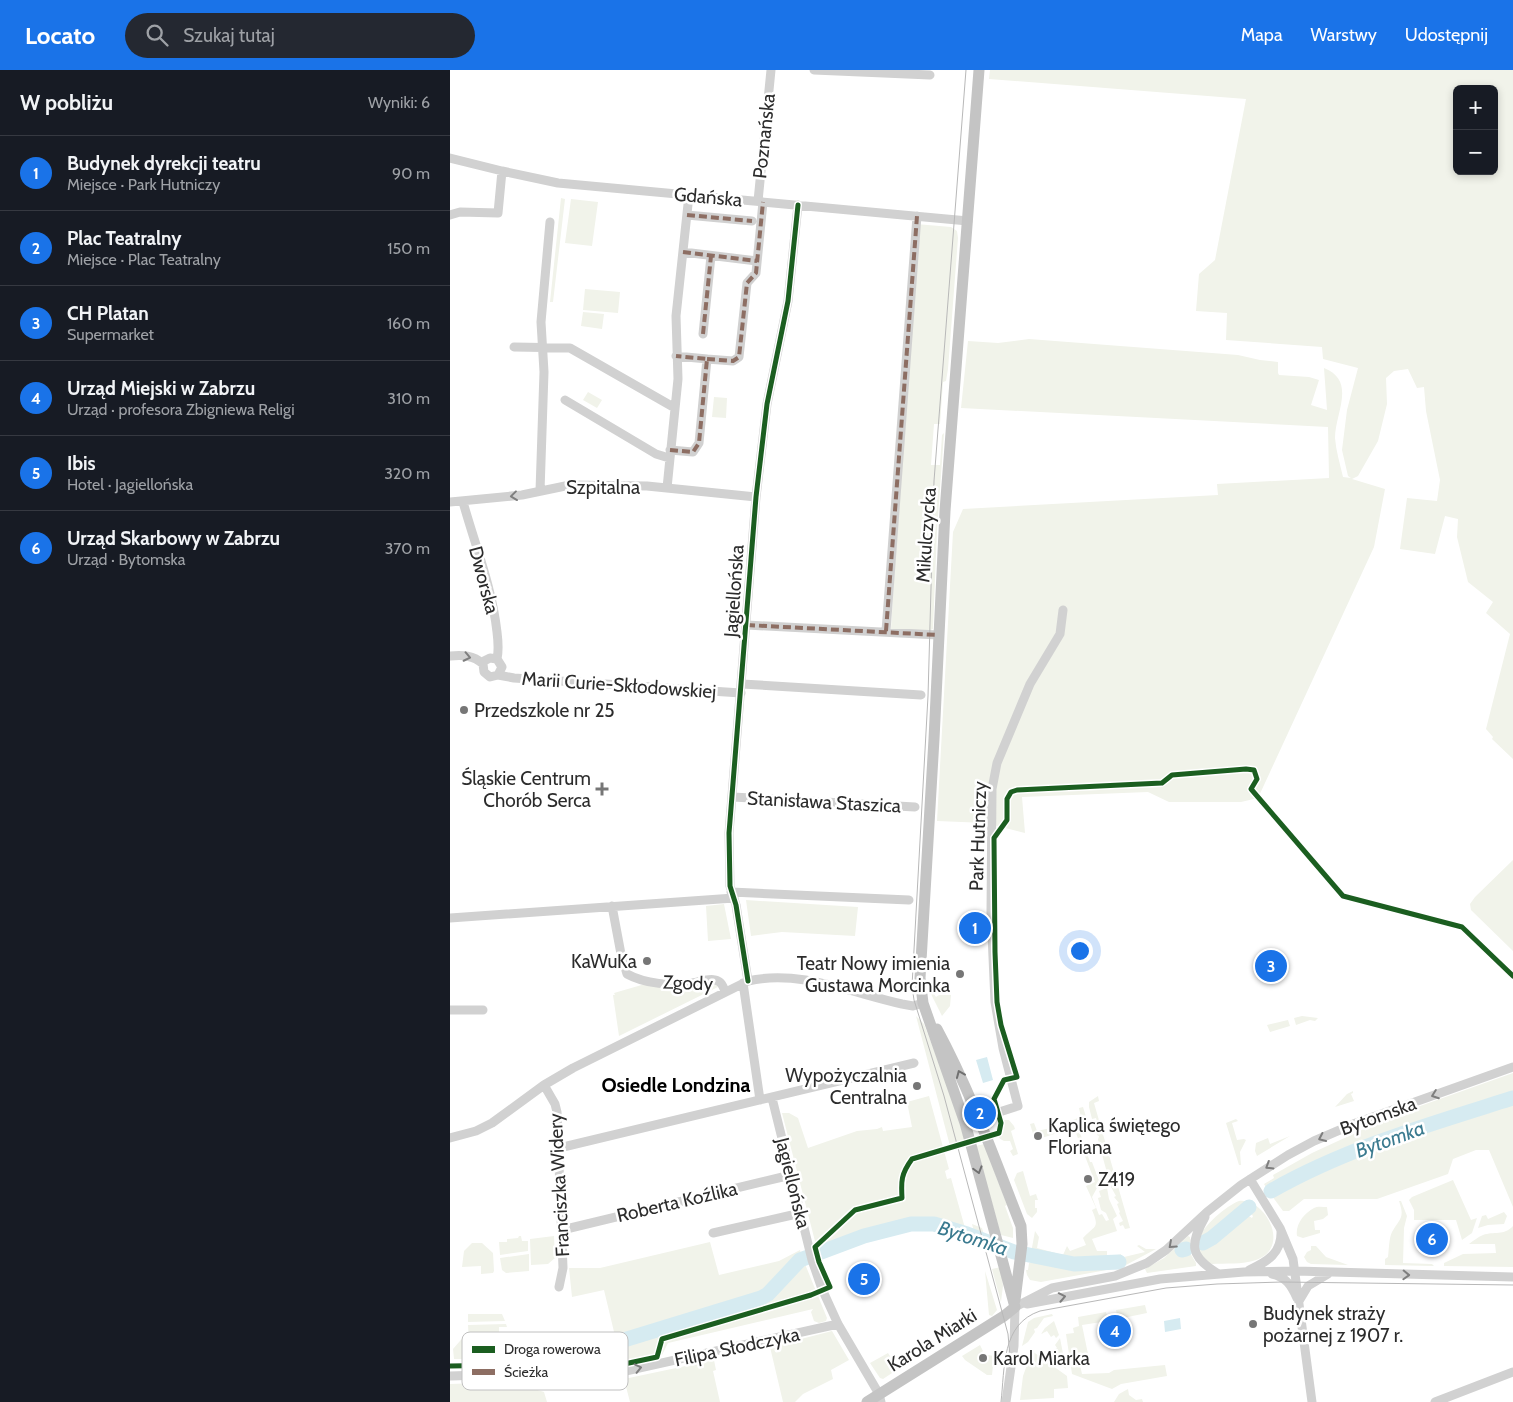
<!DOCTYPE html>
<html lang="pl">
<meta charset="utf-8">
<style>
:root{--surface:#171b24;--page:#242831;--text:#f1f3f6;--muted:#9ea1a6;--line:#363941;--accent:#1a73e8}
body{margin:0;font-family:Cabin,sans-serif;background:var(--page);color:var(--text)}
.controls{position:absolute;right:15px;top:15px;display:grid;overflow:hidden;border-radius:8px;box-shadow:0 2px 8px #0003}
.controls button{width:45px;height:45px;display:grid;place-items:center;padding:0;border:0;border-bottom:1px solid var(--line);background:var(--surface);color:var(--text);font:25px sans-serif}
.you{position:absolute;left:629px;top:880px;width:18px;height:18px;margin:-12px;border:4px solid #fff;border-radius:50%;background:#1a73e8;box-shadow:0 0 0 8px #1a73e833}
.badge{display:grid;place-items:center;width:32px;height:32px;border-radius:50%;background:var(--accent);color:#fff;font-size:16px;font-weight:700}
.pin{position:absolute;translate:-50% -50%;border:2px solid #fff;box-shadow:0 1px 5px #0006}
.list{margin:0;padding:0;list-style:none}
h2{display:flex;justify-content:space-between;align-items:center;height:65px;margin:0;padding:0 20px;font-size:21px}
h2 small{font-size:16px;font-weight:400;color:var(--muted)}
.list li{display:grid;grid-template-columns:32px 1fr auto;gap:15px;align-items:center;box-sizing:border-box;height:75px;padding:0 20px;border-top:1px solid var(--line)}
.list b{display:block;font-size:19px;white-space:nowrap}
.list p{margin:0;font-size:16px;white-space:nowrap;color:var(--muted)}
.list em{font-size:16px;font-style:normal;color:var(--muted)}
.icon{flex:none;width:28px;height:28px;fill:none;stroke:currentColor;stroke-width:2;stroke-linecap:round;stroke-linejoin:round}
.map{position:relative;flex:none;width:1063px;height:1332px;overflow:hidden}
header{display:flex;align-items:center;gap:30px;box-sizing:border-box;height:70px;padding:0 25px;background:var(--accent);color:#fff}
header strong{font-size:24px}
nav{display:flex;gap:28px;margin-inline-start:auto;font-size:18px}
.search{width:350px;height:45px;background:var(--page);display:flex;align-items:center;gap:12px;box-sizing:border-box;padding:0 18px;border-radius:28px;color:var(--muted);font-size:19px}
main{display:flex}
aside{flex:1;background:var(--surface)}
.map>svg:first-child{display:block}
.green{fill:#f1f3ea;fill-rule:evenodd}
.water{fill:#d6ebf1}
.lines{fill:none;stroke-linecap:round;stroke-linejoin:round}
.river{stroke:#d6ebf1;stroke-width:15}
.minor{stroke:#d1d1d1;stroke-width:9}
.major{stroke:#c4c4c4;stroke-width:11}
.tram{stroke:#b8b8b8;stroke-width:1}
.quiet{stroke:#8d6e63;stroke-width:4;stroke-dasharray:8 4;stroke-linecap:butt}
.cycleway-casing{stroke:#fff;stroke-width:8}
.cycleway{stroke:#1b5e20;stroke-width:5}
.oneway{stroke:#7e7e7e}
.oneway2{stroke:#707070}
.poi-dot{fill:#767676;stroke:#fff;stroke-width:2}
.labels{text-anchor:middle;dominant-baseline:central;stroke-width:5;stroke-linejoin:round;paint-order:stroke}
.street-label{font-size:19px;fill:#2c2c2c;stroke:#fff}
.poi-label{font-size:19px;fill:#2c2c2c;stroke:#fff;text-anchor:start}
.neighbourhood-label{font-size:20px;font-weight:bold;fill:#000;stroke:#fff}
.water-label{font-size:20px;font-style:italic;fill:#3a7a8f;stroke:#fff}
.key{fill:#fff;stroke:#c0c0c0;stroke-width:1}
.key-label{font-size:14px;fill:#2c2c2c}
</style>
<header>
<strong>Locato</strong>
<div class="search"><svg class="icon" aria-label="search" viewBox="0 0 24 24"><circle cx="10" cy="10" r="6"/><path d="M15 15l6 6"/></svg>Szukaj tutaj</div>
<nav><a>Mapa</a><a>Warstwy</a><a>Udostępnij</a></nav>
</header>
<main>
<aside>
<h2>W pobliżu<small>Wyniki: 6</small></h2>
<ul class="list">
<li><span class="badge">1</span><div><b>Budynek dyrekcji teatru</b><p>Miejsce · Park Hutniczy</p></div><em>90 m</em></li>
<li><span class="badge">2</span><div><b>Plac Teatralny</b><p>Miejsce · Plac Teatralny</p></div><em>150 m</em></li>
<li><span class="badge">3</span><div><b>CH Platan</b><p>Supermarket</p></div><em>160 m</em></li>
<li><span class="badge">4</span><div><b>Urząd Miejski w Zabrzu</b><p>Urząd · profesora Zbigniewa Religi</p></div><em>310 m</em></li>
<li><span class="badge">5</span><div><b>Ibis</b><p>Hotel · Jagiellońska</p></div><em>320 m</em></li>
<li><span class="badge">6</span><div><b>Urząd Skarbowy w Zabrzu</b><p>Urząd · Bytomska</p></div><em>370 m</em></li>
</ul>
</aside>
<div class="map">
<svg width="1063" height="1332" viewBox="0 0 1063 1332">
<rect width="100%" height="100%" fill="#fff"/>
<path class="green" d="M540,0H1063V689L1042,669L1043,667L1036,659L1060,564L1036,543L1043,532L1018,512L1007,467L1008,449L995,446L985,484L950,479L957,428L987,431L990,410L976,341L974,317L967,318L958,299L944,301L936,308L937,334L928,371L908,406L902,409L935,419L924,477L808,728L791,732H719L698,722L572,727L575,763L536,753L487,751L503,462L513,439L768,425L767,414L879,408L878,357L511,338L518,271L548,273L579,269L788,285L810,290L828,292V303L829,305L859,307L869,310L861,335L877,340L874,298C907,311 885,343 885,368C886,381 890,394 893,407L901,408L898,406L892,380L897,340L908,298L873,289L872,277L776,270L777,243L746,241L749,204L765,190L796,29L539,9ZM1007,19H1044V101H1007Z
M111,128L115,129L103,232H100Z
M121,129L148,132L142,176L115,173Z
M466,154L501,157L507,161L508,168L498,299L496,311L493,312L490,354H484L481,395H490L492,365L494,363L487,461L483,559L478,561L441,559Z
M135,219L170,222L168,243L133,240Z
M133,242L154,244L152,259L131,256Z
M138,322L152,330L147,338L133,330Z
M264,327L277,328L276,348L262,347Z
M1063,790V881L1021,840L1020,834L1025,827Z
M296,830L408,837L405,866L332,862L301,866Z
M274,834L281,869L258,871L256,836Z
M195,914C219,918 241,919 266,915L268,917L169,966L163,925H165L164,923Z
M479,915H486L484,924L486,927L489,925H501L500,936L492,946L481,924Z
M466,946L474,954L504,1033L515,1072L500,1076Z
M852,946L868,948L865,951L860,950L846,955L844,948Z
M838,950L840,956L820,962L817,955Z
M1063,1003V1025L881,1087L817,1119L814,1114L824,1108L823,1105L862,1083L942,1046Z
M903,1021V1023L901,1024L904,1031L885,1037L897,1024Z
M479,1026L499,1099L495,1101L497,1109L501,1108L515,1158C505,1156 495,1152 485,1151C447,1148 403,1167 367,1179L332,1043H339L348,1048L358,1078L407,1061L427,1059L432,1057L433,1061L462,1057L457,1032Z
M648,1026L649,1031L644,1033L680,1158L675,1159L673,1155L670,1156L669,1153L673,1151L669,1143L670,1142L667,1134L669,1133L664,1127L666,1126L661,1117L662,1112L659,1110L648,1070L649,1066L647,1065L644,1052L647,1051L646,1048L642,1049L639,1037V1032Z
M1063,1032V1137L1039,1080H1026L1003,1089L998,1104L927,1129H854L839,1141H833L822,1126L884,1096Z
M633,1037L637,1050L630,1052L629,1055L631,1059L629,1060L640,1092H642L651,1116L647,1118L642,1127L649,1145L652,1144L656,1151L659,1150L656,1143L651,1140L648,1128L651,1127L649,1121L657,1118L659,1129L667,1146L663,1149L667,1161L642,1169L647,1181H657V1185L662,1187L671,1184L673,1197L591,1212L580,1210L577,1205L576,1200H578L579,1193H594L623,1197L669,1195L667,1190C638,1191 610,1188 581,1183L585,1161L589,1167L587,1178L613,1185L617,1176L620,1181L636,1175L633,1168C645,1155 650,1159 642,1140L646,1138L636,1116L645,1112L624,1058L585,1070L580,1054L584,1053L587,1061L614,1055V1053L631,1047L629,1038Z
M786,1049L788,1051L782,1053L787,1070L794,1069L796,1070L790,1082L791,1095H789L776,1053Z
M554,1050H559L564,1056L565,1059L561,1061L568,1084L563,1086L560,1081L563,1079L560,1071H554C547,1068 546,1062 547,1055Z
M840,1066L807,1086L805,1081L806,1073L818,1068L820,1074Z
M534,1074L557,1135L555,1136L563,1158V1168L551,1165L526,1076Z
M573,1101L580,1126L586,1124L588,1130H585V1138H587V1142L582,1148L577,1144L564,1110L567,1103Z
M1003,1110L1021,1150L1027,1148L1022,1163L1012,1170L1006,1150H964V1140L959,1130L962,1127Z
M789,1131C815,1128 842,1177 806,1190C792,1195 776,1193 762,1194C755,1192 751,1187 750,1180C749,1176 747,1172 749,1168C754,1155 776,1136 789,1131ZM797,1133L802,1141L800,1143L803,1146L802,1148L797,1145L762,1172L754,1176L752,1170L760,1165L791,1138L790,1135L792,1137Z
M949,1131H951L957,1146L954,1158L953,1193L982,1194L984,1196L935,1195V1189L938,1187C939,1179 939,1168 942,1162C950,1148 955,1148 949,1131Z
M877,1137L878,1145L873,1149L864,1151L865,1160H870V1163L853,1168L847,1166C845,1155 854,1143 864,1138C867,1136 873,1137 877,1137Z
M1054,1142L1057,1146L1054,1154L1038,1155L1028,1158L1032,1146L1036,1145L1038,1149Z
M522,1154L532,1158L539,1183L528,1178Z
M1063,1156V1197L994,1196V1193L1013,1184L1046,1183L1045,1174H1019C1023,1171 1028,1167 1033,1165C1044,1161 1054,1166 1063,1156Z
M69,1166H71L72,1171H78V1181L50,1185L49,1172H57V1169L68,1168Z
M104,1166L105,1188L98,1194L81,1195L80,1169Z
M738,1166L740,1167V1183L746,1193V1196L697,1203L695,1199L714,1188Z
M260,1172L269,1205L329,1191L350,1180L351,1184L328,1205L314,1222L165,1266L154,1220L122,1227L119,1198H150Z
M22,1173H32L43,1183L44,1201L43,1203L31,1204V1196L12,1197L14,1181Z
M689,1175L696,1179H706L676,1195L674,1187L695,1182L687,1176Z
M861,1176H866L876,1187L898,1195L861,1194L857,1192L854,1187L857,1182L861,1180Z
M79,1184V1201L56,1203L52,1200L50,1188Z
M353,1194H355L377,1248L376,1251L369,1253L364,1251L361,1242L363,1239L218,1273L212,1285L171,1293L167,1278L177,1273L307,1235L326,1222Z
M551,1197L553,1216L551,1232L542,1199Z
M535,1201L547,1240L542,1246L539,1245Z
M695,1235L697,1243L668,1249L666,1240Z
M656,1242L658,1251L632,1255L638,1284L628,1286L632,1304L659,1303L664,1300L715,1295L717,1306L671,1314L662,1319L622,1304L616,1264L624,1263L623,1258L629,1256L628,1247Z
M18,1244H52L55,1251L18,1252Z
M602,1244L603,1246L594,1248L587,1258L584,1259L585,1262L578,1272L572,1276L578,1252L584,1248Z
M604,1251L609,1265L606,1268L604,1265L601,1267L597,1261L591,1264L595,1258Z
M56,1254L57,1257H49V1275H53L54,1287L20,1289L18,1255Z
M382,1261L399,1290L381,1300L383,1309L353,1324L345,1332H333L320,1277Z
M16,1264V1289H4L3,1279Z
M610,1268L616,1299L598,1286L601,1281L607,1278L605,1275Z
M530,1275L533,1281L528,1285L529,1291L534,1292L538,1285L544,1286L542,1305H537L515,1290L512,1286Z
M582,1281L617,1306L618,1318L604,1319V1328L570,1330L573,1306Z
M438,1283L448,1299L433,1309L430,1308L420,1293Z
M264,1290L266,1300L263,1301L270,1332H180L174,1309Z
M62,1312L94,1322L97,1332H0V1314Z
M678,1319L679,1325L686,1330L692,1329L693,1332H664L669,1324Z"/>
<path class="water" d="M537,987L543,1010L533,1013L526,990Z
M730,1248L731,1259L715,1262L714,1251Z"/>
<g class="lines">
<path class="river" d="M821,1121C896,1078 981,1054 1063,1028
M753,1173L762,1168L799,1137
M732,1180L736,1179
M164,1273L311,1228L318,1224L350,1190L414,1166L461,1154H484L517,1164L564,1182L624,1194L669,1192"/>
<path class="minor" d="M364,0L480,5
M0,88L52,101L108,113L518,151
M308,131L321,0
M0,145L10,142L48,143L52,101
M237,145L302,151
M233,182L307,191
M253,264L261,186
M64,277L120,278L225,338
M257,289L283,291L289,287L297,213L306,203L313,132
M115,330L206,384L219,388
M220,380L243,382L249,373L257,289L226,286
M217,418L228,309L226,246L239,125
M90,421L94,302L91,252L100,152
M0,432L72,425L120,415L197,416L306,427
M13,432C25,475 42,517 47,562C48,570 49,580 47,589
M297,555L488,565
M436,561L467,146
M0,586C13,585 23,585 33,594L34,602L40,607L48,605L64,608L291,623
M33,594L34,591L40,588L47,589L52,597L48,605
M292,614L471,625
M283,727L465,737
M281,822L459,830
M162,836L171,884L177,904C195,914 222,916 242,913C250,912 258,908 265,910C271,911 273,916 275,921
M0,848L284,828
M298,911L286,835L280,816L279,763L306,427L317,334L338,231L348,135
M293,913L310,1030
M0,940H33
M94,1015L105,1034L107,1042L113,1198L109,1217
M322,1028L362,1190L372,1219L388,1254L429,1324L431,1332
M515,1053L568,1036L553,978L545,932L541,842L542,719L547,693L580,614L610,564L613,540
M0,1068L26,1061L42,1053L94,1015L123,998L298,911C349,899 402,923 452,934L463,936L473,933
M109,1078L464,993
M800,1109L830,1158L843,1189L862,1332
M755,1147C740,1174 739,1186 767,1203
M112,1160L341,1105
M263,1163L351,1143
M799,1200C817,1192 832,1183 831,1161
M822,1204C836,1207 841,1215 847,1228
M849,1231L858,1216L878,1204
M577,1234L710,1209L794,1202L846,1201L1063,1207
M565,1237L602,1218L665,1206L697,1193L716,1180L757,1142L791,1115L838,1085L864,1071L906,1053L1063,997
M0,1306L64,1304L101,1314L113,1315
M126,1312L388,1254
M556,1332L564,1276L565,1237
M985,1332L1063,1302"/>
<path class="major" d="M529,0L495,441L484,669L470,908L473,933L515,1053L565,1237
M487,959C521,1022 545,1090 571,1156L572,1174L565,1230
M417,1332L554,1246L565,1237"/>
<path class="tram" d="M516,0L484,411L478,626L462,916L464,930L494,1026L558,1264L560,1287
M551,1332C555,1298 551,1254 590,1241L716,1218L767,1214L832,1212L1063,1215"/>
<path class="quiet" d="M237,145L302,151
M233,182L307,191
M253,264L261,186
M257,289L283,291L289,287L297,213L306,203L313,132
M220,380L243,382L249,373L257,289L226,286
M297,555L488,565
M436,561L467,146"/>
<defs>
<path id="cycleway" d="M298,911L286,835L280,816L279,763L306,427L317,334L338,231L348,135
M0,1296L62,1295L104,1309L207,1287L212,1269L361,1225L380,1217L369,1192L365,1177L405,1140L452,1128C451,1111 451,1104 462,1089L549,1063L551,1053L544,1029L554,1010L567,1007L551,955L547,932L545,882L544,768L557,750V729L561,722L567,720L712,713L722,705L796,699L804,700L807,709L801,719L893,826L1012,857L1063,906"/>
</defs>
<use href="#cycleway" class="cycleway-casing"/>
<use href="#cycleway" class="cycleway"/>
</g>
<defs><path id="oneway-chevron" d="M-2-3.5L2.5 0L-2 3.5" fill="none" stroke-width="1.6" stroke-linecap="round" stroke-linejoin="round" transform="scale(1.25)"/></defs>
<g class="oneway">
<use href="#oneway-chevron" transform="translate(64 426) rotate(173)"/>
<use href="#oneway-chevron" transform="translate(17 587) rotate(12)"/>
<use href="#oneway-chevron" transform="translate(985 1025) rotate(160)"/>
<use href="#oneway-chevron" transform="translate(872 1068) rotate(155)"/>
<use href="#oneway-chevron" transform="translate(819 1096) rotate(148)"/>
<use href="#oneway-chevron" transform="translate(722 1175) rotate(138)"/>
<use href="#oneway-chevron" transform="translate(956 1205) rotate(2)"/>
<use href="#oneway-chevron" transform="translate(612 1227) rotate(-11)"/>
<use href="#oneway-chevron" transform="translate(188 1298) rotate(-13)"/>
</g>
<g class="oneway2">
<use href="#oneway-chevron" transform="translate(510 1004) rotate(-113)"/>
<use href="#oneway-chevron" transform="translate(528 1100) rotate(74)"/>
</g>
<g class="poi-dot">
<circle cx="14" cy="640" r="5"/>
<path d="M149.5 711.5h5v5h5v5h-5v5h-5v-5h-5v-5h5z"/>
<circle cx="197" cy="891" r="5"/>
<circle cx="510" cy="904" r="5"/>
<circle cx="467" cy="1016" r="5"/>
<circle cx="588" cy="1066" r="5"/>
<circle cx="638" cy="1109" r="5"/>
<circle cx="803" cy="1254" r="5"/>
<circle cx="533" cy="1288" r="5"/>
</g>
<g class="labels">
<g class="street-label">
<text transform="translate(314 66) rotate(-84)">Poznańska</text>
<text transform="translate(258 127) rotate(5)">Gdańska</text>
<text x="153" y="417">Szpitalna</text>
<text transform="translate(476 465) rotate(-86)">Mikulczycka</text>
<text transform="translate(34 510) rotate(75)">Dworska</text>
<text transform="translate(284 521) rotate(-86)">Jagiellońska</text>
<text transform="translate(169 615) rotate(4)">Marii Curie-Skłodowskiej</text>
<text transform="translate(374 732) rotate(3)">Stanisława Staszica</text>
<text transform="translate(528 766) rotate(-88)">Park Hutniczy</text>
<text transform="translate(238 913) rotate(2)">Zgody</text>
<text transform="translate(928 1046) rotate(-20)">Bytomska</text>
<text transform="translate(343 1113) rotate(76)">Jagiellońska</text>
<text transform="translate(109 1115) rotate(-93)">Franciszka Widery</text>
<text transform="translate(227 1132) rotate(-13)">Roberta Koźlika</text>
<text transform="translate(482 1270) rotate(-32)">Karola Miarki</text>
<text transform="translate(287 1277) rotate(-12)">Filipa Słodczyka</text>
</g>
<g class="poi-label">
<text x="24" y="640">Przedszkole nr 25</text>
<text x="141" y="708" text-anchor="end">Śląskie Centrum<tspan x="141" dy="22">Chorób Serca</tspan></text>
<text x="187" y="891" text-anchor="end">KaWuKa</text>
<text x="500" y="893" text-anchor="end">Teatr Nowy imienia<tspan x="500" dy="22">Gustawa Morcinka</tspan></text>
<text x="457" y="1005" text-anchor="end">Wypożyczalnia<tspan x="457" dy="22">Centralna</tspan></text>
<text x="598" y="1055">Kaplica świętego<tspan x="598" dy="22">Floriana</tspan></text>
<text x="648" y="1109">Z419</text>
<text x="813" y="1243">Budynek straży<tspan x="813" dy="22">pożarnej z 1907 r.</tspan></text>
<text x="543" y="1288">Karol Miarka</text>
</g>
<g class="neighbourhood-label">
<text x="226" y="1015">Osiedle Londzina</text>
</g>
<g class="water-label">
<text transform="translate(940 1069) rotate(-20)">Bytomka</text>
<text transform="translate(523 1168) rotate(18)">Bytomka</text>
</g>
</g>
<rect x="12" y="1262" width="166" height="58" rx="8" class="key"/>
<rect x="22" y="1276" width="23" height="7" fill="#1b5e20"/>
<rect x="22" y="1299" width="23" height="6" fill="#8d6e63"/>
<g class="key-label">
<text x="54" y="1284">Droga rowerowa</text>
<text x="54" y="1307">Ścieżka</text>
</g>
</svg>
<div class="controls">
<button>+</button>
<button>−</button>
</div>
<div class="you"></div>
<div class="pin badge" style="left:525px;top:858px">1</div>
<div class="pin badge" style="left:530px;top:1043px">2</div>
<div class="pin badge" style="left:821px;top:896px">3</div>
<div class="pin badge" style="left:665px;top:1261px">4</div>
<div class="pin badge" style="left:414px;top:1209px">5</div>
<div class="pin badge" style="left:982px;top:1169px">6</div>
</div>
</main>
